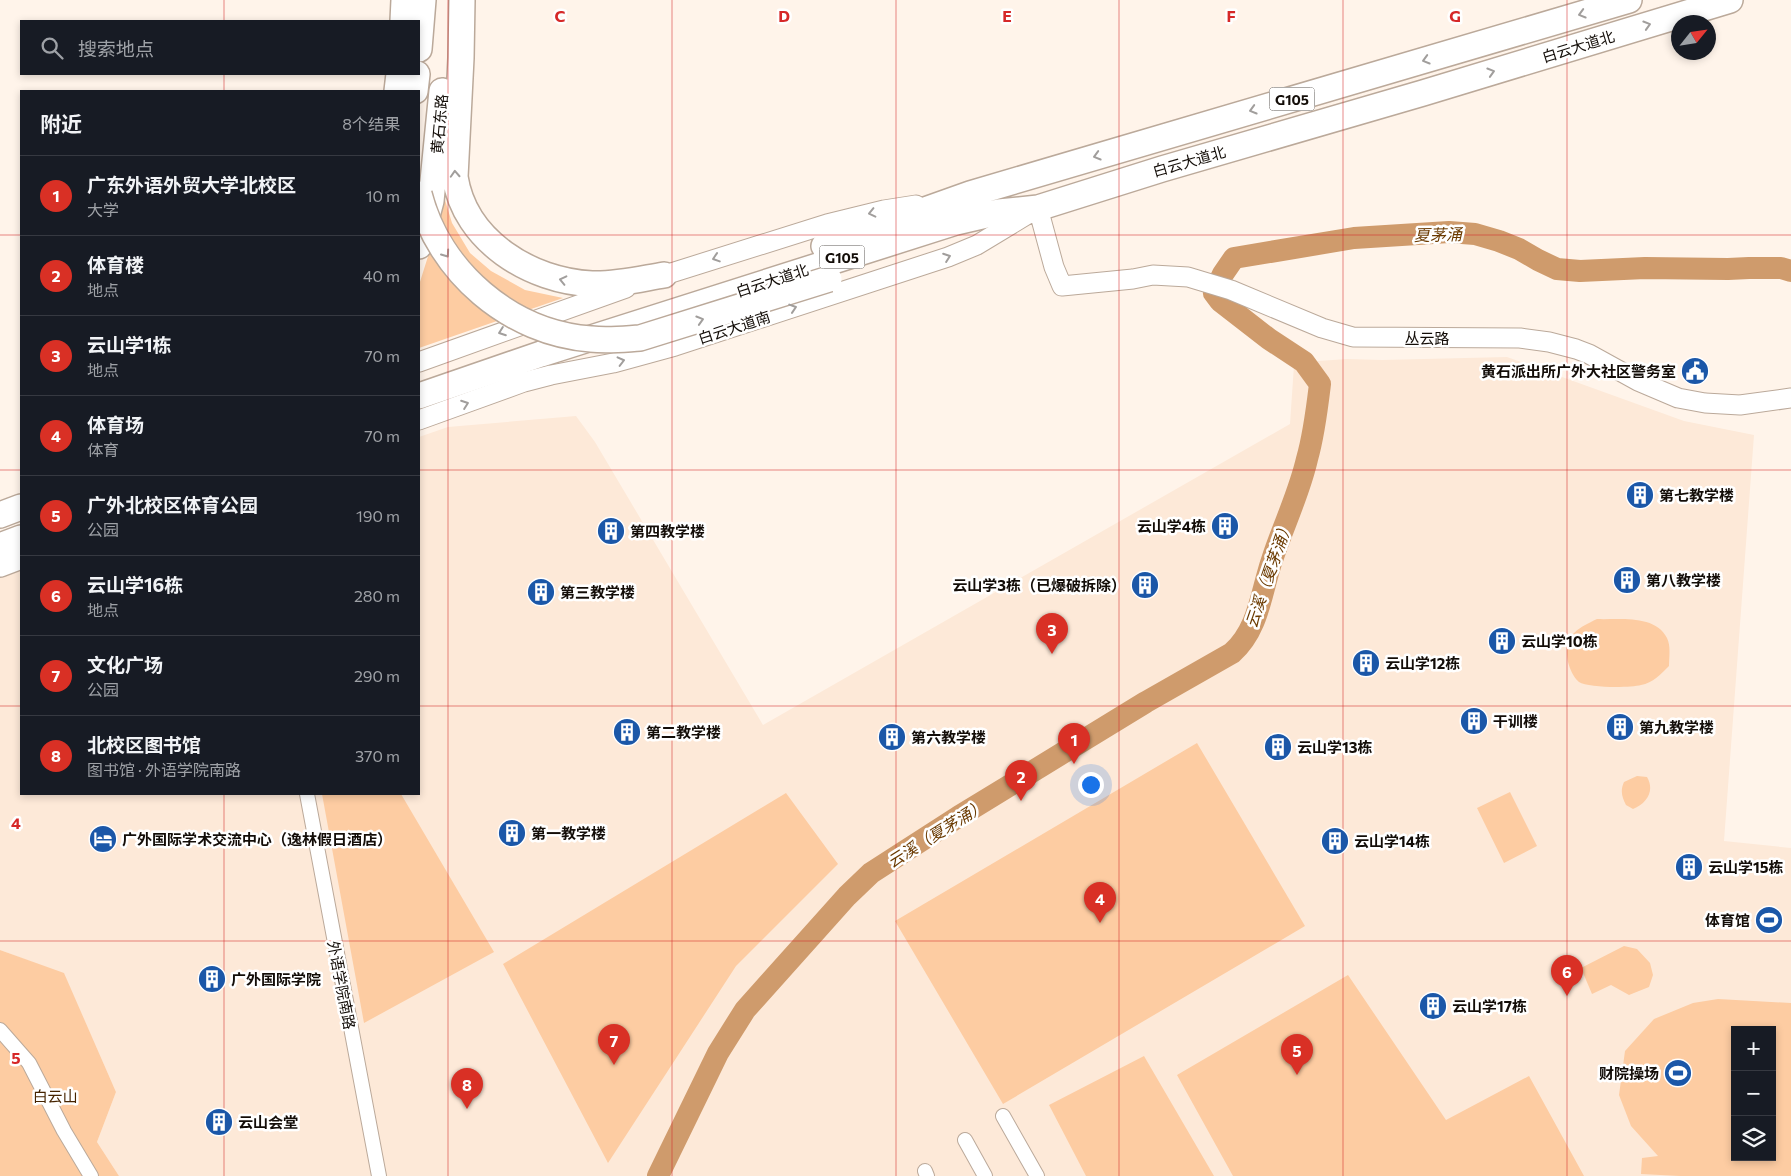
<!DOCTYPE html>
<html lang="zh">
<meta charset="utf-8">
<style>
:root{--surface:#171b24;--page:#242831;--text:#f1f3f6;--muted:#9ea1a6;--line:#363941;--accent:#d93025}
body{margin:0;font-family:Commissioner,"Noto Sans SC",sans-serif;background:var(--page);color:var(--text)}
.controls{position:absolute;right:15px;bottom:15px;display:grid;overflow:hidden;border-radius:0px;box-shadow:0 2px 8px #0003}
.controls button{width:45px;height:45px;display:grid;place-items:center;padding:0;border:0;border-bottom:1px solid var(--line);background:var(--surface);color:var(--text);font:25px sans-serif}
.compass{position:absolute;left:1671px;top:15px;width:45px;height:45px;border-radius:50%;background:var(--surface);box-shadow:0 2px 8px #0003;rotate:60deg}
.you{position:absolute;left:1090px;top:784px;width:18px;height:18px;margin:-12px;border:4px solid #fff;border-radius:50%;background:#1a73e8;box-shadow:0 0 0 8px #1a73e833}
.badge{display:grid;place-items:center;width:32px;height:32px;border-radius:50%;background:var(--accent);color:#fff;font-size:16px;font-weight:700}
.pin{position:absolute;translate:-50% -41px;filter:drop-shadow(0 1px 2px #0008)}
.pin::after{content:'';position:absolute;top:26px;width:18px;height:15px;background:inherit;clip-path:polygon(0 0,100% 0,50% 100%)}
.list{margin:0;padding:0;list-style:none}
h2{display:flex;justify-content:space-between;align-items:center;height:65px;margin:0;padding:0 20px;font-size:21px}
h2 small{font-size:16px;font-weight:400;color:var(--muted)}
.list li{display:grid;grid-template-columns:32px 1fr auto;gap:15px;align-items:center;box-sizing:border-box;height:80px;padding:0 20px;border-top:1px solid var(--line)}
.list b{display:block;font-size:19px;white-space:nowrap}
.list p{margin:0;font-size:16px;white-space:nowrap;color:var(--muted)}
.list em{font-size:16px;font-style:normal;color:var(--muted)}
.icon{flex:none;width:28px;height:28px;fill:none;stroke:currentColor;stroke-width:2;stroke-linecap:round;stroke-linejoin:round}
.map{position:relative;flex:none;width:1791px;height:1176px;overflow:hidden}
.search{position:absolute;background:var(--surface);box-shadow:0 2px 8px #0003;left:20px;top:20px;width:400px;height:55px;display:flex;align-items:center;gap:12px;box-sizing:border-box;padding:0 18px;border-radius:0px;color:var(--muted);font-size:19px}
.panel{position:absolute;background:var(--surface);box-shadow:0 2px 8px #0003;left:20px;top:90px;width:400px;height:705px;border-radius:0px}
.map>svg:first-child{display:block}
.built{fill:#fde9d8;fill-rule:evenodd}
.green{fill:#fdcca2;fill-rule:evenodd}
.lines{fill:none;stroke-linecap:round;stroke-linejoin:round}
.river{stroke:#cf9b6c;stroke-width:22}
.street-casing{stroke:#bba99a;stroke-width:16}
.secondary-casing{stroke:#bba99a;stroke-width:21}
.highway-casing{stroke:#bba99a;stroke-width:28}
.street{stroke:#fff;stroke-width:14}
.secondary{stroke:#fff;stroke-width:19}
.highway{stroke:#fff;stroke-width:25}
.highway-bridge-casing{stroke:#bba99a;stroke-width:28;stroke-linecap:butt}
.highway-bridge{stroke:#fff;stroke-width:25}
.oneway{stroke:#a19e9c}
.grid{fill:none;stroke:#d62828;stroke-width:1;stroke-opacity:0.55}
.labels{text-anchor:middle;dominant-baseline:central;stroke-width:5;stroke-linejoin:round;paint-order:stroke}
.shield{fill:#fff;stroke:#5a5652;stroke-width:1}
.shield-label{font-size:14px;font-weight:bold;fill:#130d08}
.street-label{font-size:15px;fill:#130d08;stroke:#fff}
.poi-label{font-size:15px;font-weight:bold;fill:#130d08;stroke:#fff;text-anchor:start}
.park-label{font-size:15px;fill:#462400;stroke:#fff}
.water-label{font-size:16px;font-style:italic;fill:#6b3a00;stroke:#fff}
.grid-label{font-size:16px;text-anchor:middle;font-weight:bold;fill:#d62828;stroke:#fff;stroke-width:5;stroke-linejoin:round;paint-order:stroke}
</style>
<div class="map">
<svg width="1791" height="1176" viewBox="0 0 1791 1176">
<rect width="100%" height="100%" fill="#fff4ea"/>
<path class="built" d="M1507,357L1684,421L1754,435L1724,841L1791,848V1176H119L97,1142L116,1092L64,974L0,950V576L21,569V794H419V437L448,427L576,416L595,442L763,725L1290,424L1294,365L1304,362L1347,359L1382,360ZM1735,1030H1772V1157H1735Z"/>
<path class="green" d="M439,180L452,223L470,253L491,271L525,290L563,298L419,348V285L430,250Z
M1597,619C1618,620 1655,614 1667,638C1671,646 1669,657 1669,666C1661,674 1653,683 1641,685C1630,688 1588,688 1579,682C1573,677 1570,669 1568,662C1563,636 1576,629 1597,619Z
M1197,743L1305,926L1003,1104L895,921Z
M1637,776L1647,777C1655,791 1647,803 1633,809L1626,805C1622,797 1620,791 1624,782Z
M1510,792L1537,846L1504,863L1477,808Z
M786,793L838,864L736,966L608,1163L503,964Z
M322,794H401L494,952L364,1023Z
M1624,946L1637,949L1650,963L1653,975L1649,987L1629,995L1611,985L1592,994L1581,968Z
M0,950L64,973L116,1092L97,1142L119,1176H0Z
M1348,975L1446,1120L1529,1076L1584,1176H1233L1177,1075Z
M1718,999L1791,1003V1176H1680L1641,1174L1642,1158L1658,1156L1631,1126L1619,1095L1625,1051L1654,1019L1693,1003ZM1735,1030H1772V1157H1735Z
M1144,1056L1214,1176H1086L1049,1105Z"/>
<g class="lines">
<path class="river" d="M658,1176L718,1053L745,1010L847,896L871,873L958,817L1146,702L1232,653C1259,629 1261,592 1272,560C1283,526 1299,494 1307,459C1314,435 1317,409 1320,384L1304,362L1269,339L1220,301L1214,293L1223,274L1234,258L1354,238L1449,232L1475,234L1499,241L1519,249L1538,260L1557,269L1580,271L1645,268L1728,269L1749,268H1781L1791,271"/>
<defs>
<path id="street" d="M307,794L379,1176
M0,1030L29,1063L64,1131L91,1176
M1003,1116L1037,1176
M965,1140L985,1176
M925,1171L927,1176"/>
<path id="secondary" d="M652,279L827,224L884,210L916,205
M419,362L626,288
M419,420L524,382L551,375L613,363L675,346L948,257L977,245L1038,208L1054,267L1062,286L1133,279L1153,275L1188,277L1231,290L1322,328L1353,337L1520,338L1549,342L1576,349L1589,354L1638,381L1678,398L1705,403L1740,405L1791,398"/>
<path id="highway" d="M462,0L461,58L455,177C465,241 530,281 592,284C615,285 640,279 664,275
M403,21L404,0
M419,49L423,0
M397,91L399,74
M415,91L417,74
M419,246L431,201L442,91
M824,246L970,194L1629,0
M419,396L541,354L956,222L999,212L1038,208L1162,169L1423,93L1730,0
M0,515L21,507
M0,546L21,538
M0,564L21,556"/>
</defs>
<use href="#street" class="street-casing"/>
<use href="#secondary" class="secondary-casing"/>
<use href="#highway" class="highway-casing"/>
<use href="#street" class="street"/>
<use href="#secondary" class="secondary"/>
<use href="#highway" class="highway"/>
<defs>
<path id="highway-bridge" d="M419,194C439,272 510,333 591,339C608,341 624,339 640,338L829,279"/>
</defs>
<use href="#highway-bridge" class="highway-bridge-casing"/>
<use href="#highway-bridge" class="highway-bridge"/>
</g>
<defs><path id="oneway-chevron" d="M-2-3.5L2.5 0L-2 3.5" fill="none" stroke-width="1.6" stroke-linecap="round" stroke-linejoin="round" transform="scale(1.25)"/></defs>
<g class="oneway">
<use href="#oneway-chevron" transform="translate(1582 14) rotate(164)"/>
<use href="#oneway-chevron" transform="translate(1647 25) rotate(-17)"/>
<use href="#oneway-chevron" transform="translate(1426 60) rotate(164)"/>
<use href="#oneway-chevron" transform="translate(1491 72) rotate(-17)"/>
<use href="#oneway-chevron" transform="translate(1253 110) rotate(164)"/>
<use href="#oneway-chevron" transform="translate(1097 156) rotate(164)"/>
<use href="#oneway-chevron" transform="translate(455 174) rotate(-93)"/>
<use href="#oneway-chevron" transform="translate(872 213) rotate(167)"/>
<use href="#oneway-chevron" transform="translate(446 254) rotate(55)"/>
<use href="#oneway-chevron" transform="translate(947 257) rotate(-20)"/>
<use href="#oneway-chevron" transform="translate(716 258) rotate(162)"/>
<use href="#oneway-chevron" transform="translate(563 280) rotate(-167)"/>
<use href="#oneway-chevron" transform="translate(793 308) rotate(-18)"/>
<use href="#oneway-chevron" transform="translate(700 320) rotate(-17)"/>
<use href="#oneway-chevron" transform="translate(502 332) rotate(160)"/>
<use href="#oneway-chevron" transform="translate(621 361) rotate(-14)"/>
<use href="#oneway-chevron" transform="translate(465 404) rotate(-20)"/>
</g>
<path class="grid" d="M224,0V21M448,0V1176M672,0V1176M896,0V1176M1119,0V1176M1343,0V1176M1567,0V1176M224,74V91M0,235H21M419,235H1791M0,470H21M419,470H1791M0,706H21M419,706H1791M224,794V1176M0,941H1791"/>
<defs>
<symbol id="civic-disc" viewBox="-11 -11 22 22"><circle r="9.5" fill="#1b57a8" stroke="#fff"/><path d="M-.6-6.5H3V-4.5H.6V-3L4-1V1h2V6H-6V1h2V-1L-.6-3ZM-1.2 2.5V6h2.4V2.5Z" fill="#fff"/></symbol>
<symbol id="building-disc" viewBox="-11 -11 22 22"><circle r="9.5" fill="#1b57a8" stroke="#fff"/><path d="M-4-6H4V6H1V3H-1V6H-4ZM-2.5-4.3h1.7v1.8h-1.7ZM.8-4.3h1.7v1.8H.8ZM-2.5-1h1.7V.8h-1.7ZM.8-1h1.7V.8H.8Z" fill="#fff"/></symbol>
<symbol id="hotel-disc" viewBox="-11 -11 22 22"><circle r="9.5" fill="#1b57a8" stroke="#fff"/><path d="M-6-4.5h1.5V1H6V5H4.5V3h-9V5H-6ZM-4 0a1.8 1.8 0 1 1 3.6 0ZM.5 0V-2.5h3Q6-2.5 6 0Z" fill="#fff"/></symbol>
<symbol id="stadium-disc" viewBox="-11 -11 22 22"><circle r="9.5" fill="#1b57a8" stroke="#fff"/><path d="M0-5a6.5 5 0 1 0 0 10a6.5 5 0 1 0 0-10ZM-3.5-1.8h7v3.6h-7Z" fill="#fff"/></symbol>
</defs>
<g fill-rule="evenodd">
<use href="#civic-disc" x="1679" y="355" width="32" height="32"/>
<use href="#building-disc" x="1624" y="479" width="32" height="32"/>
<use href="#building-disc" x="1209" y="510" width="32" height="32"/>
<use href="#building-disc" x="595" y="515" width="32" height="32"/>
<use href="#building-disc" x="1611" y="564" width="32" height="32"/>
<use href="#building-disc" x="1129" y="569" width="32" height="32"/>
<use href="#building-disc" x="525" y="576" width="32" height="32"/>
<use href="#building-disc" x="1486" y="625" width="32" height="32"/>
<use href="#building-disc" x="1350" y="647" width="32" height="32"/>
<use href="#building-disc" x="1458" y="705" width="32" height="32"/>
<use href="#building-disc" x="1604" y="711" width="32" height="32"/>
<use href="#building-disc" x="611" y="716" width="32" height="32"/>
<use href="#building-disc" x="876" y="721" width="32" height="32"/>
<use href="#building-disc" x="1262" y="731" width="32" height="32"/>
<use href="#building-disc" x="496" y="817" width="32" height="32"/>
<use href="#hotel-disc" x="87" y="823" width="32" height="32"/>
<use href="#building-disc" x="1319" y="825" width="32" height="32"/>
<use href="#building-disc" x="1673" y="851" width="32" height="32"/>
<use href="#stadium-disc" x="1753" y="904" width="32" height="32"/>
<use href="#building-disc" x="196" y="963" width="32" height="32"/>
<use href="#building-disc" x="1417" y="990" width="32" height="32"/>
<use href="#stadium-disc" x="1662" y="1057" width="32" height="32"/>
<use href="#building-disc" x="203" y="1106" width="32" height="32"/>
</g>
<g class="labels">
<g class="shield">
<rect x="1269.5" y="87.5" width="45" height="23" rx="4"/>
<rect x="819.5" y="245.5" width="45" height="23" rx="4"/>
</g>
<g class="shield-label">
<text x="1292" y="99">G105</text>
<text x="842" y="257">G105</text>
</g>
<g class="street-label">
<text transform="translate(1578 46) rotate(-17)">白云大道北</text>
<text transform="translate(439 124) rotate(-85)">黄石东路</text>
<text transform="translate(1189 161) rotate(-16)">白云大道北</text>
<text transform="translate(772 280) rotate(-18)">白云大道北</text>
<text transform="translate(734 327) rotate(-18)">白云大道南</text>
<text x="1427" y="338">丛云路</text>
<text transform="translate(342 985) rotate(79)">外语学院南路</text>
</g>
<g class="poi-label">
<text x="1676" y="371" text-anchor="end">黄石派出所广外大社区警务室</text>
<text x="1659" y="495">第七教学楼</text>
<text x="1206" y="526" text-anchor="end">云山学4栋</text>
<text x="630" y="531">第四教学楼</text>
<text x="1646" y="580">第八教学楼</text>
<text x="1126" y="585" text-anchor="end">云山学3栋（已爆破拆除）</text>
<text x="560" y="592">第三教学楼</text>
<text x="1521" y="641">云山学10栋</text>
<text x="1385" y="663">云山学12栋</text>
<text x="1493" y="721">干训楼</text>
<text x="1639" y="727">第九教学楼</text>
<text x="646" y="732">第二教学楼</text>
<text x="911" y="737">第六教学楼</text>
<text x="1297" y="747">云山学13栋</text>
<text x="531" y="833">第一教学楼</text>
<text x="122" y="839">广外国际学术交流中心（逸林假日酒店）</text>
<text x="1354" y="841">云山学14栋</text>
<text x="1708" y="867">云山学15栋</text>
<text x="1750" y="920" text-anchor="end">体育馆</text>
<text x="231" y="979">广外国际学院</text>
<text x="1452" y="1006">云山学17栋</text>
<text x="1659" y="1073" text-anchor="end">财院操场</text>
<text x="238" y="1122">云山会堂</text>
</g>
<g class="park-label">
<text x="55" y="1096">白云山</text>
</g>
<g class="water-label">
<text transform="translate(1438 234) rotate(-1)">夏茅涌</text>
<text transform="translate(1268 574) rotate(-71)">云溪（夏茅涌）</text>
<text transform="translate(936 833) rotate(-32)">云溪（夏茅涌）</text>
</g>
</g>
<g class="grid-label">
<text x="560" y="22">C</text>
<text x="784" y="22">D</text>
<text x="1007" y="22">E</text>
<text x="1231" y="22">F</text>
<text x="1455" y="22">G</text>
<text x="16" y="829">4</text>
<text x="16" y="1064">5</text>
</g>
</svg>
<div class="controls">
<button>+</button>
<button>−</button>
<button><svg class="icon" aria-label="layers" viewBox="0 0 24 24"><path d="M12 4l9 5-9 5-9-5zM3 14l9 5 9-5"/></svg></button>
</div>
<svg class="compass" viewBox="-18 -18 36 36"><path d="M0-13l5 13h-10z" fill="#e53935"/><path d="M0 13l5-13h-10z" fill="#9ea1a6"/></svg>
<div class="you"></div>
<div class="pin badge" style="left:1074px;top:764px">1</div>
<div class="pin badge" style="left:1021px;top:801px">2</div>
<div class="pin badge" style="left:1052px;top:654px">3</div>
<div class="pin badge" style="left:1100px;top:923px">4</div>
<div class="pin badge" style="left:1297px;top:1075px">5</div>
<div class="pin badge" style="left:1567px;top:996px">6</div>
<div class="pin badge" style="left:614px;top:1065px">7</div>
<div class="pin badge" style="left:467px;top:1109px">8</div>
<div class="search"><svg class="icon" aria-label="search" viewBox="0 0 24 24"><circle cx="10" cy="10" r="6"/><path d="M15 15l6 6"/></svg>搜索地点</div>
<section class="panel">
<h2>附近<small>8个结果</small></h2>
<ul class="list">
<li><span class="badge">1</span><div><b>广东外语外贸大学北校区</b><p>大学</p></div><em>10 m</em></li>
<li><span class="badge">2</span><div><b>体育楼</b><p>地点</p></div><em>40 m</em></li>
<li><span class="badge">3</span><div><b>云山学1栋</b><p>地点</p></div><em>70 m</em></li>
<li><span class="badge">4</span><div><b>体育场</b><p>体育</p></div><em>70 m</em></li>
<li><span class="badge">5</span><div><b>广外北校区体育公园</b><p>公园</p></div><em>190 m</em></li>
<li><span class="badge">6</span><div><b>云山学16栋</b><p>地点</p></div><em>280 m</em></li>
<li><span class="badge">7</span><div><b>文化广场</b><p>公园</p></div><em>290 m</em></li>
<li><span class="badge">8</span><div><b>北校区图书馆</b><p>图书馆 · 外语学院南路</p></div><em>370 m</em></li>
</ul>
</section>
</div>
